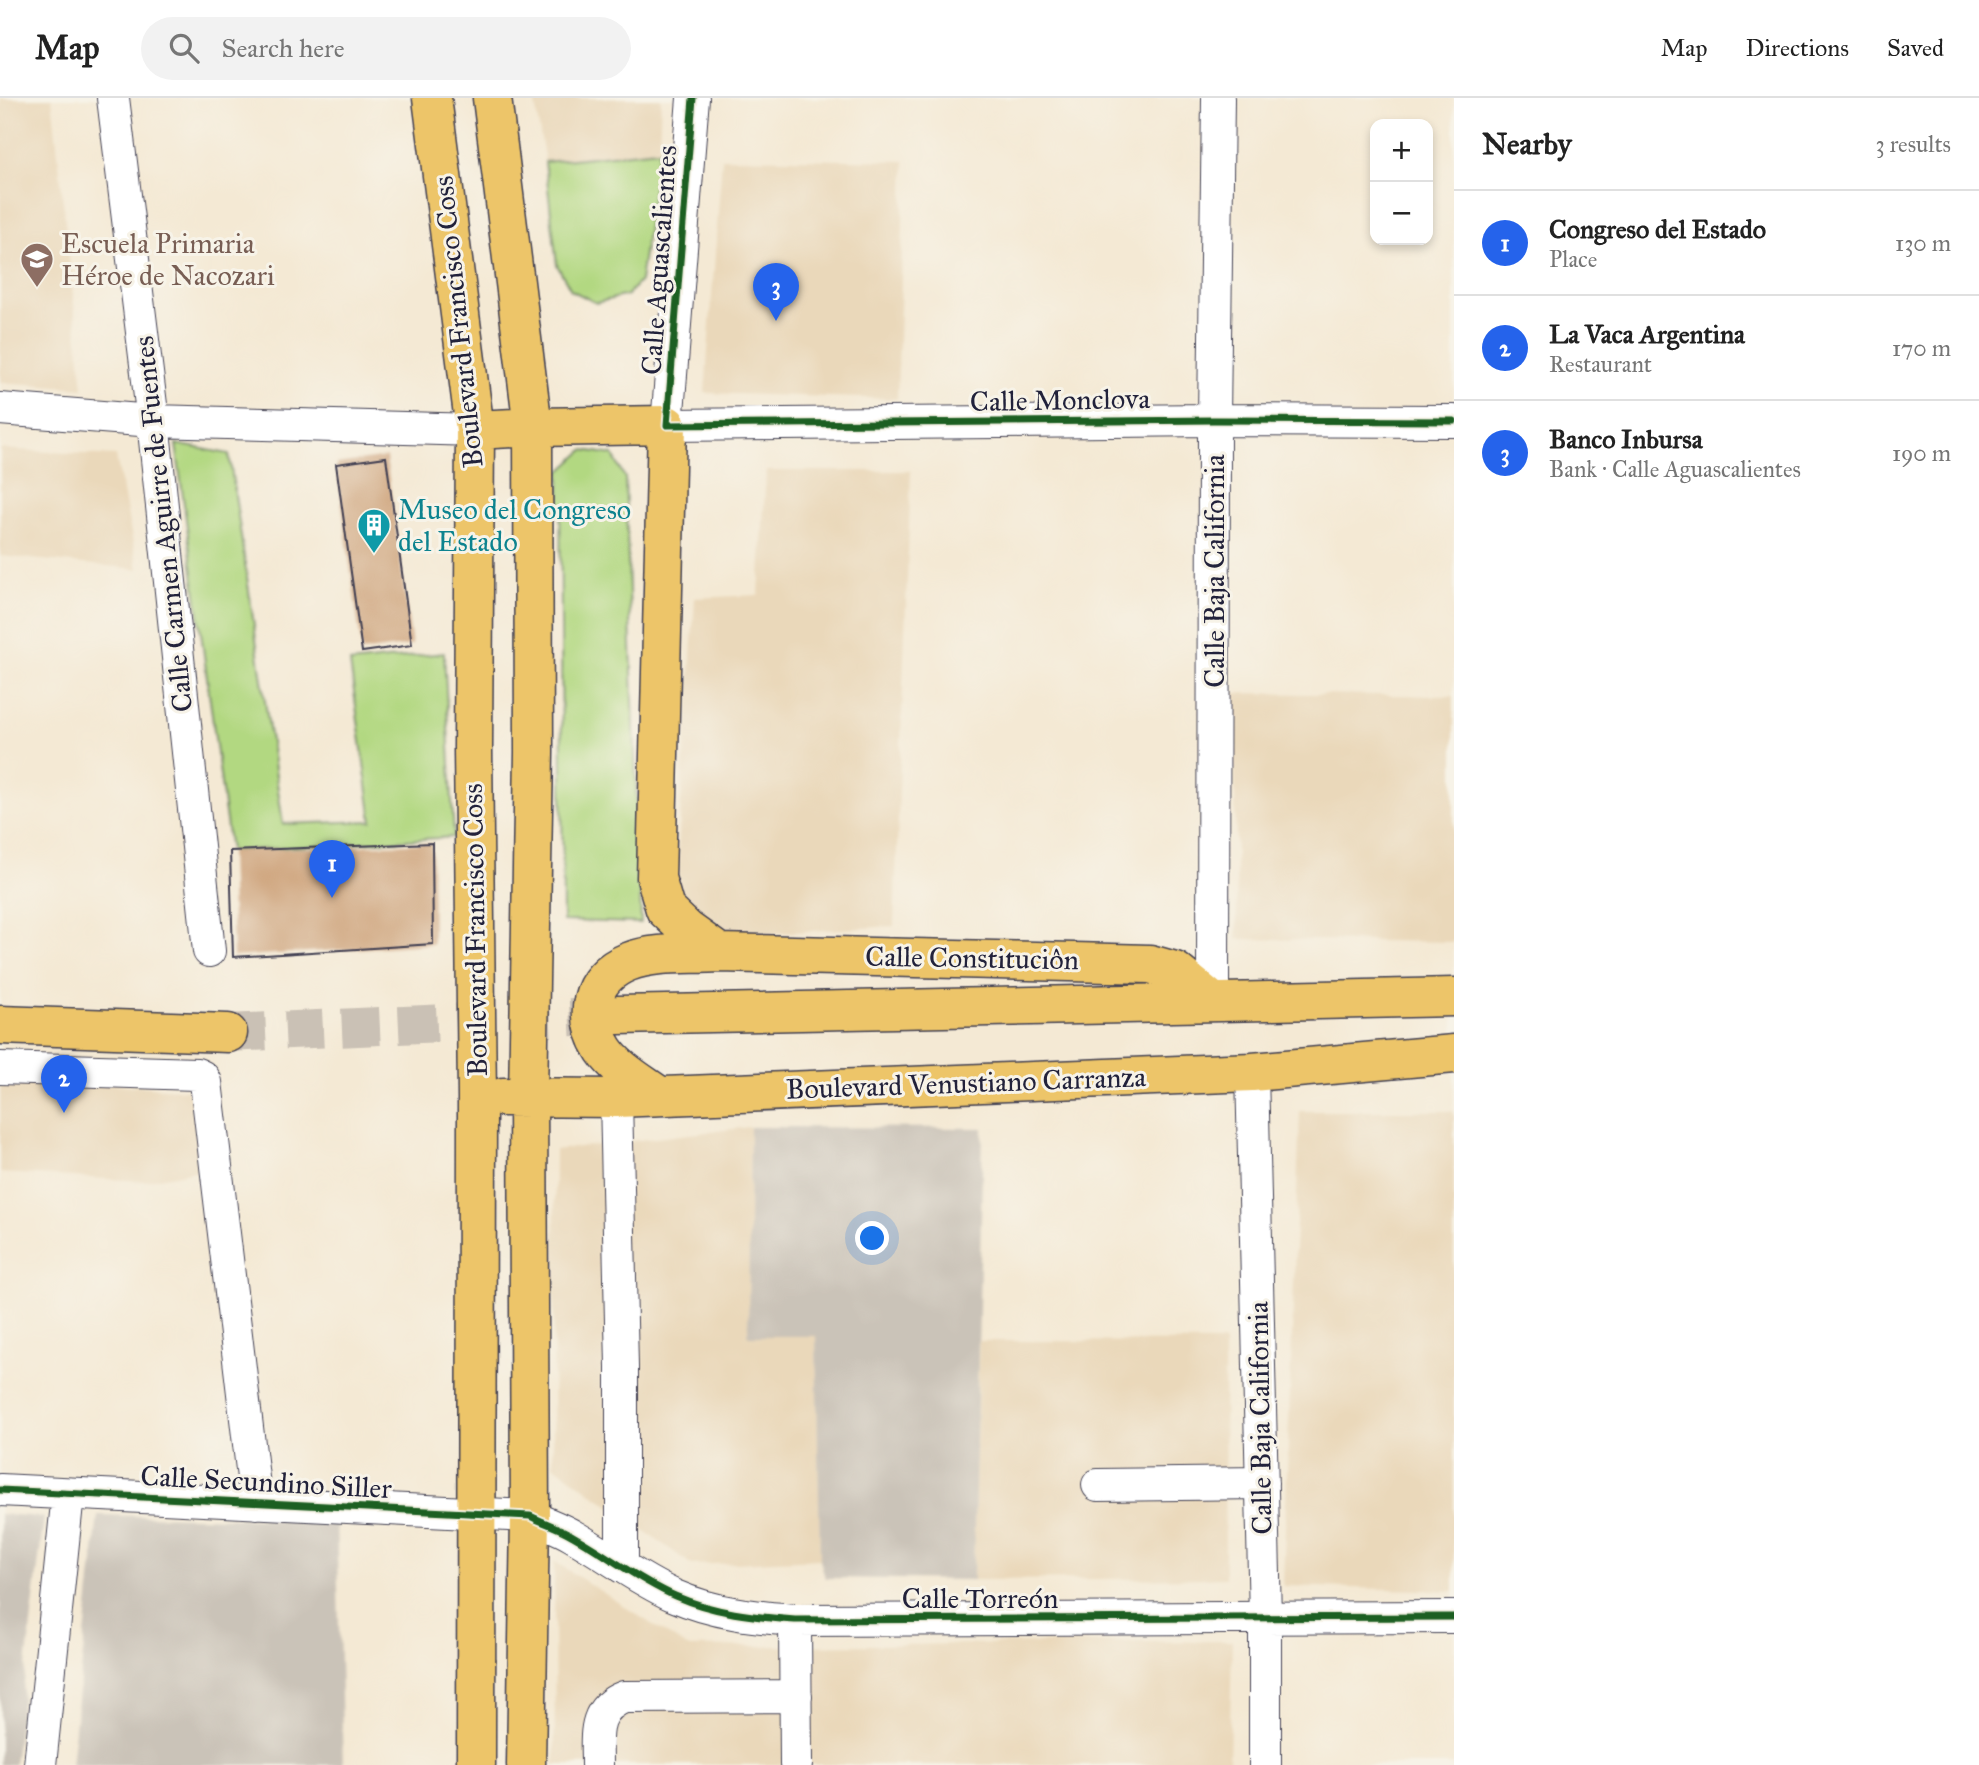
<!DOCTYPE html>
<meta charset="utf-8">
<style>
:root{--surface:#fff;--page:#f2f2f2;--text:#222;--muted:#767676;--line:#e0e0e0;--accent:#2563eb}
body{margin:0;font-family:"IM FELL Great Primer",serif;background:var(--page);color:var(--text)}
.controls{position:absolute;right:21px;top:21px;display:grid;overflow:hidden;border-radius:14px;box-shadow:0 4px 10px #0003}
.controls button{width:63px;height:63px;display:grid;place-items:center;padding:0;border:0;border-bottom:2px solid var(--line);background:var(--surface);color:var(--text);font:35px sans-serif}
.you{position:absolute;left:873px;top:1141px;width:24px;height:24px;margin:-18px;border:5px solid #fff;border-radius:50%;background:#1a73e8;box-shadow:0 0 0 10px #1a73e833}
.badge{display:grid;place-items:center;width:46px;height:46px;border-radius:50%;background:var(--accent);color:#fff;font-size:23px;font-weight:700}
.pin{position:absolute;translate:-50% -58px;filter:drop-shadow(0 2px 4px #0008)}
.pin::after{content:'';position:absolute;top:37px;width:24px;height:21px;background:inherit;clip-path:polygon(0 0,100% 0,50% 100%)}
.list{margin:0;padding:0;list-style:none}
h2{display:flex;justify-content:space-between;align-items:center;height:91px;margin:0;padding:0 28px;font-size:30px}
h2 small{font-size:23px;font-weight:400;color:var(--muted)}
.list li{display:grid;grid-template-columns:46px 1fr auto;gap:21px;align-items:center;box-sizing:border-box;height:105px;padding:0 28px;border-top:2px solid var(--line)}
.list b{display:block;font-size:26px;white-space:nowrap}
.list p{margin:0;font-size:23px;white-space:nowrap;color:var(--muted)}
.list em{font-size:23px;font-style:normal;color:var(--muted)}
.icon{flex:none;width:38px;height:38px;fill:none;stroke:currentColor;stroke-width:2;stroke-linecap:round;stroke-linejoin:round}
.map{position:relative;flex:none;width:1454px;height:1667px;overflow:hidden}
header{display:flex;align-items:center;gap:42px;box-sizing:border-box;height:98px;padding:0 35px;background:var(--surface);border-bottom:2px solid var(--line)}
header strong{font-size:33px}
nav{display:flex;gap:38px;margin-inline-start:auto;font-size:24px}
.search{width:490px;height:63px;background:var(--page);display:flex;align-items:center;gap:18px;box-sizing:border-box;padding:0 24px;border-radius:38px;color:var(--muted);font-size:26px}
main{display:flex}
aside{flex:1;background:var(--surface)}
.map>svg:first-child{display:block}
.built{fill:#ead8ba}
.industrial{fill:#cac3b8}
.green{fill:#b2d881;stroke:#6a7d5e;stroke-width:2}
.building{fill:#cfa57e}
.lines{fill:none;stroke-linecap:round;stroke-linejoin:round}
.major-tunnel{stroke:#cac1b5;stroke-width:38;stroke-dasharray:38 19;stroke-linecap:butt}
.minor-casing{stroke:#424052;stroke-width:34}
.major-casing{stroke:#424052;stroke-width:41}
.minor{stroke:#fff;stroke-width:32}
.major{stroke:#edc569;stroke-width:38}
.cycleway-casing{stroke:#f7f3e8;stroke-width:11}
.cycleway{stroke:#1b5e20;stroke-width:7}
.labels{text-anchor:middle;dominant-baseline:central;stroke-width:6;stroke-linejoin:round;paint-order:stroke}
.education-label{font-size:28px;fill:#785e54;stroke:#f7f3e8;text-anchor:start}
.street-label{font-size:28px;fill:#22223b;stroke:#f7f3e8}
.culture-label{font-size:28px;fill:#0d838f;stroke:#f7f3e8;text-anchor:start}
</style>
<header>
<strong>Map</strong>
<div class="search"><svg class="icon" aria-label="search" viewBox="0 0 24 24"><circle cx="10" cy="10" r="6"/><path d="M15 15l6 6"/></svg>Search here</div>
<nav><a>Map</a><a>Directions</a><a>Saved</a></nav>
</header>
<main>
<div class="map">
<svg width="1454" height="1667" viewBox="0 0 1454 1667">
<rect width="100%" height="100%" fill="#f7f3e8"/>
<filter id="ink" filterUnits="userSpaceOnUse"><feTurbulence type="fractalNoise" baseFrequency=".0143" numOctaves="2"/><feDisplacementMap in="SourceGraphic" scale="14" xChannelSelector="R" yChannelSelector="G"/><feConvolveMatrix kernelMatrix="1 2 1 2 8 2 1 2 1" color-interpolation-filters="sRGB"/></filter>
<filter id="wash" filterUnits="userSpaceOnUse"><feTurbulence type="fractalNoise" baseFrequency=".00686" numOctaves="4" result="noise"/><feDisplacementMap in="SourceGraphic" scale="28" xChannelSelector="R" yChannelSelector="G"/><feGaussianBlur stdDeviation="1.57" result="paint"/><feColorMatrix in="noise" values="0 0 0 0 0 0 0 0 0 0 0 0 0 0 0 0 0 1.4 0 .05"/><feComposite in="paint" operator="in"/></filter>
<g filter="url(#wash)">
<rect width="100%" height="100%" fill="#f4e9d4"/>
<path class="built" d="M0,0H52L83,290L0,284Z
M534,0H661L659,52L545,64Z
M722,60L905,63L897,301L705,295Z
M0,351L116,358L138,471L0,458Z
M766,373H911L894,828L732,838L697,828L675,793L695,500L759,497Z
M1234,595L1454,598V844L1237,841Z
M0,977L201,993L210,1070L144,1083L0,1075Z
M1300,1013H1454V1493L1283,1488Z
M750,1029L748,1238H816L820,1461L692,1467L553,1367L555,1052Z
M979,1243L1224,1244L1225,1480L973,1482Z
M554,1463L687,1549L1232,1543L1229,1667H555Z"/>
<path class="industrial" d="M750,1029L983,1030L973,1482L825,1480L820,1461L816,1238H748Z
M0,1416L44,1419L14,1667H0Z
M98,1417L336,1422L343,1667H71Z"/>
<path class="green" d="M659,52L640,183L627,197L596,205L571,192L557,167L545,64Z
M176,346L229,356L283,726L372,723L350,565L444,555L454,739L230,753Z
M584,352L613,357L625,380L641,825L563,823L560,374Z"/>
<g id="blocks">
<path class="building" d="M386,359L412,547L362,554L336,366Z
M432,745L433,846L233,859L230,753Z"/>
</g>
</g>
<g filter="url(#ink)">
<use href="#blocks" fill-opacity="0" stroke="#424052" stroke-width="2"/>
<g class="lines">
<path class="major-tunnel" d="M228,935L618,917"/>
<defs>
<path id="minor" d="M113,0L153,323L209,853
M693,0L667,327L1214,322L1454,323
M0,311L153,323L475,332
M1213,904L1214,322L1218,0
M0,970L197,976L203,979L206,984L256,1405
M1252,974L1265,1519V1667
M616,1000L622,1269V1469
M1098,1387L1262,1385
M0,1392L530,1418C544,1425 560,1430 573,1438C608,1458 639,1482 675,1498C714,1515 754,1519 795,1522L1454,1519
M795,1522L796,1667
M40,1667L68,1396
M597,1667C597,1638 592,1611 624,1599L796,1598"/>
<path id="major" d="M432,0L475,332L473,650L477,999L476,1667
M492,0L533,329L534,654L528,999L530,1418L526,1667
M475,332L533,329L667,327L656,780L665,811L687,832L719,855
M618,917L1454,899
M0,927L228,935
M658,997C640,984 617,971 604,952C583,919 588,880 628,864C655,853 691,857 719,855L1150,866L1175,873L1213,904
M503,999L616,1000L1252,974L1454,956"/>
</defs>
<use href="#minor" class="minor-casing"/>
<use href="#major" class="major-casing"/>
<use href="#minor" class="minor"/>
<use href="#major" class="major"/>
<defs>
<path id="cycleway" d="M693,0L667,327L1214,322L1454,323
M0,1392L530,1418C544,1425 560,1430 573,1438C608,1458 639,1482 675,1498C714,1515 754,1519 795,1522L1454,1519"/>
</defs>
<use href="#cycleway" class="cycleway-casing"/>
<use href="#cycleway" class="cycleway"/>
</g>
</g>
<defs>
<symbol id="school-pin" viewBox="-11 -11 22 30"><path d="M0 17L-7.5 6A9.5 9.5 0 1 1 7.5 6Z" fill="#8d6e63" stroke="#f7f3e8"/><path d="M0-5L7-2L0 1L-7-2ZM-4 1L0 2.5L4 1V4Q0 6-4 4Z" fill="#fff"/></symbol>
<symbol id="building-pin" viewBox="-11 -11 22 30"><path d="M0 17L-7.5 6A9.5 9.5 0 1 1 7.5 6Z" fill="#0f9aa8" stroke="#f7f3e8"/><path d="M-4-6H4V6H1V3H-1V6H-4ZM-2.5-4.3h1.7v1.8h-1.7ZM.8-4.3h1.7v1.8H.8ZM-2.5-1h1.7V.8h-1.7ZM.8-1h1.7V.8H.8Z" fill="#fff"/></symbol>
</defs>
<g fill-rule="evenodd">
<use href="#school-pin" x="18" y="142" width="38" height="52"/>
<use href="#building-pin" x="355" y="408" width="38" height="52"/>
</g>
<g class="labels">
<g class="education-label">
<text x="61" y="145">Escuela Primaria<tspan x="61" dy="32">Héroe de Nacozari</tspan></text>
</g>
<g class="street-label">
<text transform="translate(659 162) rotate(-86)">Calle Aguascalientes</text>
<text transform="translate(458 224) rotate(-96)">Boulevard Francisco Coss</text>
<text transform="translate(1060 302) rotate(-1)">Calle Monclova</text>
<text transform="translate(163 426) rotate(-96)">Calle Carmen Aguirre de Fuentes</text>
<text transform="translate(1214 473) rotate(-90)">Calle Baja California</text>
<text transform="translate(475 832) rotate(-91)">Boulevard Francisco Coss</text>
<text transform="translate(972 860) rotate(1)">Calle Constituciôn</text>
<text transform="translate(966 985) rotate(-2)">Boulevard Venustiano Carranza</text>
<text transform="translate(1260 1320) rotate(-91)">Calle Baja California</text>
<text transform="translate(266 1384) rotate(3)">Calle Secundino Siller</text>
<text x="980" y="1500">Calle Torreón</text>
</g>
<g class="culture-label">
<text x="398" y="411">Museo del Congreso<tspan x="398" dy="32">del Estado</tspan></text>
</g>
</g>
</svg>
<div class="controls">
<button>+</button>
<button>−</button>
</div>
<div class="you"></div>
<div class="pin badge" style="left:332px;top:800px">1</div>
<div class="pin badge" style="left:64px;top:1015px">2</div>
<div class="pin badge" style="left:776px;top:223px">3</div>
</div>
<aside>
<h2>Nearby<small>3 results</small></h2>
<ul class="list">
<li><span class="badge">1</span><div><b>Congreso del Estado</b><p>Place</p></div><em>130 m</em></li>
<li><span class="badge">2</span><div><b>La Vaca Argentina</b><p>Restaurant</p></div><em>170 m</em></li>
<li><span class="badge">3</span><div><b>Banco Inbursa</b><p>Bank · Calle Aguascalientes</p></div><em>190 m</em></li>
</ul>
</aside>
</main>
